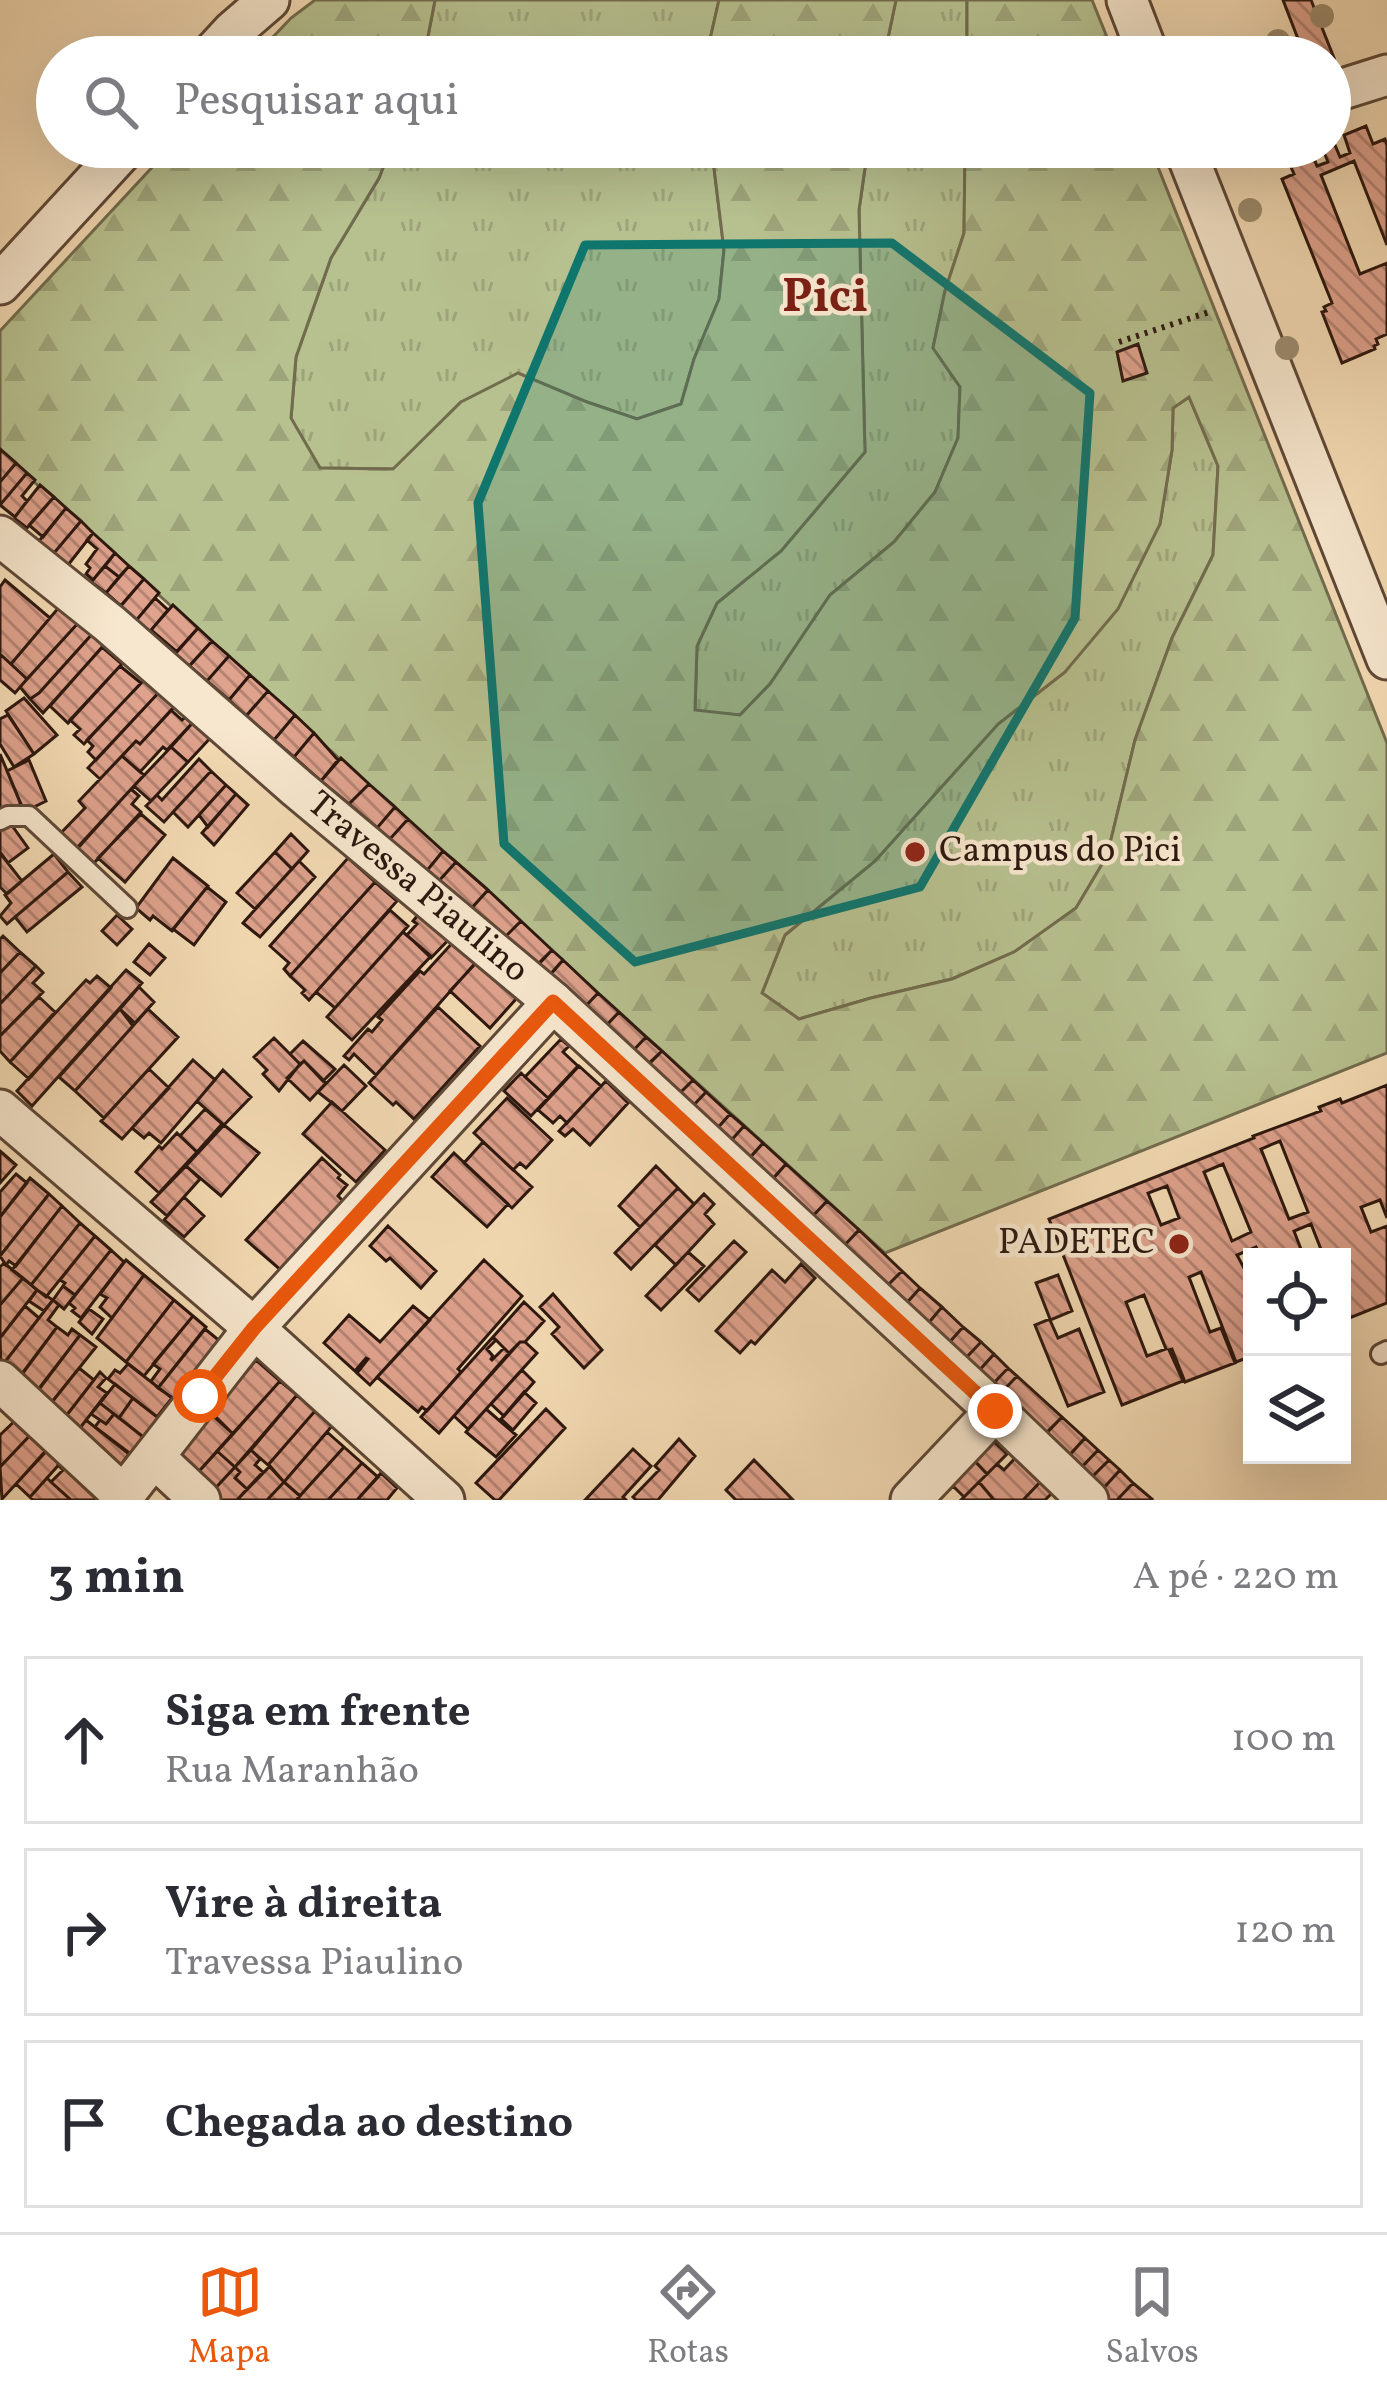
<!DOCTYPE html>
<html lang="pt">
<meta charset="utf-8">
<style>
:root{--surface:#fff;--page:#f2f2f3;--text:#2b2b33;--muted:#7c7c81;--line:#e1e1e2;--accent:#ea580c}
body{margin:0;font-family:Vollkorn,serif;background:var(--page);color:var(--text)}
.controls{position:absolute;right:36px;bottom:36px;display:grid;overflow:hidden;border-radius:0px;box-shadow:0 12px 48px #0002}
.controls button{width:108px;height:108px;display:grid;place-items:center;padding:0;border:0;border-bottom:3px solid var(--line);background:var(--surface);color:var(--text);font:60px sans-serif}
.stop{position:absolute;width:36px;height:36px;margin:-27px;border:9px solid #ea580c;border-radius:50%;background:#fff}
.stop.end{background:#ea580c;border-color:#fff;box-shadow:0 3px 12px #0008}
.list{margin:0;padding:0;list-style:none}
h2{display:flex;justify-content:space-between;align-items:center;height:156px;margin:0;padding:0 48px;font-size:51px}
h2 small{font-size:39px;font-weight:400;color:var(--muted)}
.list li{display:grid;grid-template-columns:78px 1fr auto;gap:36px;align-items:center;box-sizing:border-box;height:168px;margin:0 24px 24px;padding:0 24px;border:3px solid var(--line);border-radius:0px}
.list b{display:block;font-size:45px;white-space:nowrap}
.list p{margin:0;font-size:39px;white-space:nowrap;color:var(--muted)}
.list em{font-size:39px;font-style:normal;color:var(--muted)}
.icon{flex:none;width:66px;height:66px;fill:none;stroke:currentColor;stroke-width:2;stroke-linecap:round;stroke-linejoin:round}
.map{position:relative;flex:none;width:1387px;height:1500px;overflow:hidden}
.search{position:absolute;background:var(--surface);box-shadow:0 12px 48px #0002;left:36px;right:36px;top:36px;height:132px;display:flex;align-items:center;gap:30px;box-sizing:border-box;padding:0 42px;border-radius:66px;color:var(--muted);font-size:45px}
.sheet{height:732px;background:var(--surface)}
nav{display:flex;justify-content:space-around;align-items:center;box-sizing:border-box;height:168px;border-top:3px solid var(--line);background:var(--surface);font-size:33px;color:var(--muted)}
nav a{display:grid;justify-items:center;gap:6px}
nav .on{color:var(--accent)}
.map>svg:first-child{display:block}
.grass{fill:url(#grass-tufts);stroke:#726c4e;stroke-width:3}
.forest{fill:url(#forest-firs);stroke:#726c4e;stroke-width:3;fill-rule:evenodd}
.building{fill:url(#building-back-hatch);stroke:#2c170e;stroke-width:3;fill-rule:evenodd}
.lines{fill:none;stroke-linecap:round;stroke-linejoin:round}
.service-casing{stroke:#5e4837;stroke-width:24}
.minor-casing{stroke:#5e4837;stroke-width:45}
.path{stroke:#2c170e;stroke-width:6;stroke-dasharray:3 6;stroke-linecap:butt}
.service{stroke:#f7e7ce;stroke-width:18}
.minor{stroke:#f7e7ce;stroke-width:39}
.tree{fill:#9d8b6e}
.route{stroke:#ea580c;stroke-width:15}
.marked{fill:#0f766e;fill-opacity:0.2;stroke:#0f766e;stroke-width:9;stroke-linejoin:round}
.poi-dot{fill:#8f2418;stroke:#f7e7ce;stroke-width:4.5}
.labels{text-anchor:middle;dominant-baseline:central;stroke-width:9;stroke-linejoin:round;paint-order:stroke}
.poi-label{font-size:36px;fill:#2c170e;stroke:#f7e7ce;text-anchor:start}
.street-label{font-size:36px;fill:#2c170e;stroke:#f7e7ce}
.district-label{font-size:48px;font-weight:bold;fill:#7a1f14;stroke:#f7e7ce}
</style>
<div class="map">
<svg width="1387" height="1500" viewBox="0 0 1387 1500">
<defs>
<pattern id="grass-tufts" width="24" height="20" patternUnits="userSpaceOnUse" patternTransform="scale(3)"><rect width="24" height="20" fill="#b7c08f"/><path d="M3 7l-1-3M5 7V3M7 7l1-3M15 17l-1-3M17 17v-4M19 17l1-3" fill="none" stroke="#9ea47a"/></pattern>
<pattern id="forest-firs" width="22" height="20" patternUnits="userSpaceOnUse" patternTransform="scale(3)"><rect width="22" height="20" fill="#b7c08f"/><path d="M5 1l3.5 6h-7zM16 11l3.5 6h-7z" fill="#9ea47a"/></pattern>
<pattern id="building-back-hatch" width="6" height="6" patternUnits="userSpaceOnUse" patternTransform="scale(3)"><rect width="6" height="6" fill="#dfa28d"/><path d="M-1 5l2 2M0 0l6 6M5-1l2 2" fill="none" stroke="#b58372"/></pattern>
</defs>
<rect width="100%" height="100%" fill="#f3dab3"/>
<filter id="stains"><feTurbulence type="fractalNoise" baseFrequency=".00167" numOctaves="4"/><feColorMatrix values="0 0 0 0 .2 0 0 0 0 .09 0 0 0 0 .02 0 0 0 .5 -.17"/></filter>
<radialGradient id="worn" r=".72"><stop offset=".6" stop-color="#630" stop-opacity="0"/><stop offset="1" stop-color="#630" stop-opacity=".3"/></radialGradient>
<path class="grass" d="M435,0H719L706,57H424Z
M896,0H967V57H884Z
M391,147H707L714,168L724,249L719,299L694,359L681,404L637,419L587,402H461L394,469L320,468L291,419L296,357L331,258L379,178Z
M868,147H965L964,233L945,291L933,348L960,387L958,438L935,492L894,542L830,595L770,684L740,715L695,711L697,646L717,603L781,551L865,452L859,210Z
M1189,397L1218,466L1213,555L1172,638L1135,740L1107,856L1076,908L1014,953L952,979L871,998L799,1019L762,993L785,935L875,861L998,724L1065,672L1160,524L1172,450L1173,408Z"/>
<path class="forest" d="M315,0H435L424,57H254L291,18Z
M719,0H896L884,57H706Z
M967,0H1092L1115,57H967Z
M171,147H391L379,178L331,258L296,357L291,418L320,468L393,469L461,402L518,373L587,402L637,419L681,404L694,359L719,299L724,250L714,168L707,147H868L859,210L865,452L781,551L717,603L697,646L695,710L740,715L770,684L830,595L894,542L935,492L958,438L960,387L933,348L945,291L964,233L965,147H1150L1387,743V1053L885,1253L0,451V331ZM1189,397L1218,466L1213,555L1172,638L1135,740L1107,856L1076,908L1014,952L952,979L871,998L799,1019L762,993L785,935L875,861L998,724L1065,672L1118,609L1160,524L1172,450L1173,408Z"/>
<path class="building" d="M1283,0H1311L1334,58L1305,57Z
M1366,126L1373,144L1385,139L1387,145V245L1354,161L1321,175L1360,274L1387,263V334L1376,339L1378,344L1374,346L1375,349L1342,363L1322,312L1326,311L1324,307L1332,303L1282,179L1294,174L1287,158L1310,148L1317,166L1328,162L1322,147H1330V133L1340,157L1350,153L1344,135Z
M1138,344L1147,373L1123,381L1117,352Z
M0,449L16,463L0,482Z
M16,463L27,473L0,505V482Z
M27,473L35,480L22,496L27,501L15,517L0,505Z
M40,485L54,497L27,528L14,518Z
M54,497L66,508L43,537L29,525Z
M66,508L81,521L54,553L39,541Z
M81,521L93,533L68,565L54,553Z
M93,533L115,553L93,580L86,574L90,568L86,564L97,549L87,540Z
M115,553L129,566L119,577L105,566Z
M105,566L119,577L106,593L91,582Z
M129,566L144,579L121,606L106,593Z
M144,579L159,593L134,623L117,610Z
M5,580L50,618L11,664L0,654V587Z
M155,598L168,610L147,635L134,623Z
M173,605L198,628L177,652L151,630Z
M60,606L79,622L27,679L11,664Z
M79,622L94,632L39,693L30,699L20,687Z
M198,628L212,641L184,672L170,659Z
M94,632L106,643L43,713L30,699L39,693Z
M212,641L229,656L207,681L189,666Z
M102,647L122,664L68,723L50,706Z
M0,654L27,679L15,693L0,680Z
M229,656L250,675L229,700L207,681Z
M120,666L141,683L84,744L74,735L80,729L70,720Z
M250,675L268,691L246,716L229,700Z
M147,677L162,689L96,760L88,752L93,746L87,740Z
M162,689L178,703L140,744L136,741L100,779L88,768Z
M268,691L295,715L274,740L246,716Z
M24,698L57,735L34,754L6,711Z
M171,710L182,720L190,713L197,718L167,750L163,747L140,772L122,756L136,741L140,744Z
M8,715L34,754L14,767L0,744V719Z
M295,715L314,733L294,757L274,740Z
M197,718L215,733L188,762L171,747Z
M314,733L338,760L321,781L294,757Z
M171,747L188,762L151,801L134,786Z
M0,754L21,804L0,814Z
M122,756L144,775L74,851L59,835L85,808L79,801Z
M341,758L369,784L349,804L321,781Z
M199,759L211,771L164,822L146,806L157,795L162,800Z
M29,760L46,801L24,812L7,771Z
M211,771L226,785L188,827L173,812Z
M369,784L395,807L377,828L349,804Z
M226,785L236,794L208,827L199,815Z
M131,789L139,796L132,804L141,812L94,863L78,848Z
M236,794L248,805L214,845L202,833Z
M395,807L408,819L390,839L377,828Z
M141,814L165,835L125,882L98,858Z
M408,819L443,851L425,873L388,841Z
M8,820L28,848L8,863L0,852V826Z
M291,834L308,851L292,869L275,852Z
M443,851L456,862L437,883L425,873Z
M275,852L292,869L255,909L237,893Z
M0,853L22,881L7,894L0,887Z
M54,854L68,872L7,924L0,916L11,903L5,895Z
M173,858L208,886L172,931L153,916L150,920L136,908Z
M348,858L375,882L290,976L284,969L289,963L270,946Z
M299,861L315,877L260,937L243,923Z
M456,862L488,890L470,910L438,882Z
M68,872L82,887L27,932L15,917Z
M375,882L397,901L309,1000L302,993L305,990L290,976Z
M207,887L226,902L194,945L173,929Z
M488,890L521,921L503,939L470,910Z
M423,909L453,935L431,958L407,935L417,924L413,921Z
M390,910L408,926L335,1008L316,992Z
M117,915L132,929L117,945L102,931Z
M521,921L552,950L537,966L503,939Z
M403,932L431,956L352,1040L327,1017Z
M3,936L20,952L0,973V939Z
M455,940L478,960L376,1075L354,1054L349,1060L344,1056L368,1029L372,1032L382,1020L378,1017L420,971L424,974Z
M149,944L165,958L150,975L134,962Z
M552,950L563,960L550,975L538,964Z
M20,952L36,966L0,1004V973Z
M563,960L598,993L583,1009L548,977Z
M476,963L517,998L490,1028L450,991Z
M36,966L43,973L33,983L43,992L0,1036V1004Z
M126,970L142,983L32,1106L17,1091Z
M97,976L111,988L29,1079L10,1062L86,980L90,983Z
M139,987L154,1002L135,1023L120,1009Z
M598,993L619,1012L603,1029L582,1010Z
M39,997L55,1012L10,1062L0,1051V1036Z
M438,1007L480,1046L414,1119L396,1102L393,1105L369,1083Z
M120,1009L133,1026L75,1091L59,1077Z
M148,1009L178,1037L104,1118L75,1091Z
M619,1012L646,1037L630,1054L603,1029Z
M646,1037L662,1051L645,1068L630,1054Z
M274,1038L300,1064L279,1091L263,1074L267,1070L254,1057Z
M561,1039L569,1046L563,1052L578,1066L548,1098L525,1077Z
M303,1041L335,1069L323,1081L304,1061L300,1064L290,1054Z
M662,1051L693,1080L678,1095L647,1065Z
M193,1060L215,1080L161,1143L149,1133L144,1138L132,1128Z
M304,1061L326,1083L310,1100L287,1078Z
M344,1065L366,1086L342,1111L318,1092Z
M579,1066L601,1086L567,1123L560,1116L553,1123L538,1110Z
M149,1069L169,1088L122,1139L101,1121Z
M223,1070L251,1097L224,1125L197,1101Z
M521,1073L548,1098L531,1116L504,1091Z
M693,1080L706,1092L690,1109L676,1097Z
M606,1081L628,1103L590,1145L573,1129L565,1136L559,1131Z
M1387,1085V1218L1380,1200L1361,1207L1371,1232L1387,1226V1303L1342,1321V1257H1324L1311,1224L1294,1231L1304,1257H1252L1259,1254L1256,1247L1237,1255L1252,1283L1249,1285L1252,1292V1356L1236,1362L1201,1272L1189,1277L1210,1332L1221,1328L1235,1363L1185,1382L1172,1349L1169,1350L1183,1381L1122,1405L1049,1219L1254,1138L1253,1136L1321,1111L1319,1107L1340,1099L1342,1103ZM1280,1141L1308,1212L1289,1219L1261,1149ZM1223,1164L1251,1232L1232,1241L1204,1172ZM1167,1186L1179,1218L1161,1225L1148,1193ZM1144,1295L1166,1349L1147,1356L1126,1302Z
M706,1092L730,1114L714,1132L690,1109Z
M507,1098L552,1140L526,1168L520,1163L513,1170L474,1133Z
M332,1102L385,1150L356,1182L303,1134Z
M205,1109L222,1124L197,1152L180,1136Z
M730,1114L744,1126L728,1144L714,1132Z
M224,1125L259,1153L221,1196L186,1166Z
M744,1126L763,1143L747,1161L728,1144Z
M177,1133L197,1152L159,1193L136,1172L159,1146L162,1149Z
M483,1142L532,1187L512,1208L464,1163Z
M763,1143L786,1164L770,1182L747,1161Z
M0,1151L16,1165L0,1183Z
M454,1153L508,1204L487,1227L432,1177Z
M322,1158L340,1175L338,1178L347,1185L338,1196L343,1201L283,1272L246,1240Z
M786,1164L827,1201L810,1219L770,1182Z
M186,1166L200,1179L167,1216L151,1202Z
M656,1166L678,1188L640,1227L619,1206Z
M16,1174L27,1183L0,1217V1192Z
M30,1178L49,1194L0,1256V1217Z
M678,1188L694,1204L631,1269L615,1253Z
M49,1194L62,1206L16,1266L9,1261L6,1265L0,1256Z
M704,1194L714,1204L705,1214L714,1224L676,1265L655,1245Z
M184,1197L204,1216L184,1237L164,1220Z
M827,1201L859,1230L842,1248L810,1219Z
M62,1206L80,1223L31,1285L12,1270Z
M80,1223L95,1236L46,1297L31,1285Z
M388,1226L436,1271L421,1288L390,1258L386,1261L370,1246Z
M859,1230L902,1271L885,1288L842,1248Z
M95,1236L111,1250L75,1295L63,1286L65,1283L60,1280Z
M734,1241L746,1252L699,1301L687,1290Z
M111,1250L124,1262L81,1318L72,1311L75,1308L69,1303Z
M688,1252L704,1266L661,1310L646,1296Z
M126,1260L144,1275L112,1318L100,1307L107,1298L100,1294Z
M484,1260L522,1296L458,1369L461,1372L427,1411L422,1407L418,1412L377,1377Z
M4,1263L23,1278L0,1305V1267Z
M801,1264L815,1278L755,1344L751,1341L740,1353L716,1331L772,1270L785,1282Z
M902,1271L920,1288L904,1306L885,1288Z
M144,1275L174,1300L126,1362L97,1338Z
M1058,1275L1072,1311L1050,1320L1058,1338L1079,1329L1104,1392L1068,1406L1035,1325L1050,1319L1036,1283Z
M23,1278L37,1290L0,1338V1305Z
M63,1286L75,1295L64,1309L53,1300Z
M920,1288L942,1307L926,1326L904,1306Z
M37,1290L53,1300L44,1311L29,1301Z
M553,1294L602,1350L584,1368L552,1334L559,1327L540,1307Z
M53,1300L59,1305L48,1320L57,1327L15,1383L1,1367Z
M174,1300L193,1316L144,1376L126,1362Z
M524,1302L544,1321L525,1342H520L509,1353L493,1337Z
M25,1306L39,1318L1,1367L0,1338Z
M413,1306L430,1320L370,1385L357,1373L368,1359L366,1358L355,1371L324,1343L349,1315L380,1342Z
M942,1307L963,1327L947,1345L926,1326Z
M89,1309L103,1319L92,1334L79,1322Z
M193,1316L206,1327L158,1388L151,1381L160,1369L153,1364Z
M57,1327L68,1335L72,1329L80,1335L34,1396L17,1381Z
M963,1327L981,1342L963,1361L947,1345Z
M205,1329L221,1342L177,1401L158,1388Z
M80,1335L96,1347L44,1412L30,1400Z
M493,1337L496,1340L487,1349L493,1356L491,1359L492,1360L504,1348L509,1353L439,1433L421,1417Z
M520,1342H525L537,1353L468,1429L454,1416Z
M981,1342L994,1354L977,1373L963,1361Z
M994,1354L1008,1368L991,1386L977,1373Z
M256,1360L280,1381L233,1434L212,1413Z
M128,1364L172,1398L157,1417L108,1379L115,1370L120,1373Z
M79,1368L94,1380L67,1415L51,1403Z
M1008,1368L1017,1376L1001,1393L992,1385Z
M522,1370L534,1382L504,1416L491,1404Z
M100,1372L106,1378L98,1387L107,1393L73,1437L59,1425Z
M1017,1376L1062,1417L1045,1434L1001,1393Z
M280,1381L297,1395L235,1467L217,1451Z
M115,1384L133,1398L119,1418L100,1403Z
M524,1392L536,1403L513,1430L501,1419Z
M297,1395L315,1411L268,1465L251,1450Z
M133,1398L161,1420L146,1439L119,1418Z
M100,1403L114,1414L106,1424L91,1414Z
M486,1409L516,1435L496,1457L466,1432Z
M546,1409L565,1428L499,1500H495L476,1483Z
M315,1411L332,1426L284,1482L268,1465Z
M114,1414L146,1439L132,1455L95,1427L100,1420L106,1424Z
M211,1414L233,1434L191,1480L172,1462Z
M20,1416L35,1430L0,1467V1435Z
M1062,1417L1085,1438L1066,1459L1043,1437Z
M86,1420L129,1454L120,1466L73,1437Z
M35,1430L52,1445L2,1499L0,1467Z
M327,1432L344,1447L300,1496L284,1482Z
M989,1437L1007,1454L987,1474L970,1456Z
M1085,1438L1098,1450L1078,1471L1066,1459Z
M679,1439L695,1456L658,1500H636L633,1497L659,1470L655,1466Z
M49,1447L64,1459L30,1497L16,1484Z
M344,1447L362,1463L328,1500H296Z
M633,1449L651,1466L623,1497L626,1500H585Z
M251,1450L260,1459L255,1465L263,1472L247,1489L235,1478L240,1472L235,1467Z
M1098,1450L1109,1460L1088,1481L1078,1471Z
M217,1451L235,1467L209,1495L191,1480Z
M1019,1454L1044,1478L1023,1500H994L979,1482L997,1464L1004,1470Z
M67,1456L104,1489L94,1500H71L51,1482L63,1470L58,1465Z
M970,1456L987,1474L964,1497L953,1486L947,1492L941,1486Z
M754,1460L793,1500H736L726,1490Z
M1109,1460L1120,1470L1100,1492L1088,1481Z
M362,1463L378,1477L357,1500H328Z
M270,1466L284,1482L267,1500H237Z
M235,1467L240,1472L235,1478L247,1489L237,1500H214L209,1495Z
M1120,1470L1133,1483L1117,1500H1108L1100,1492Z
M381,1473L397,1488L387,1500H357Z
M47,1478L51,1482L71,1500H33L30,1497Z
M1044,1478L1056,1489L1045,1500H1023Z
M284,1482L300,1496L296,1500H267Z
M979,1482L994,1500H961Z
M1133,1483L1152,1499L1151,1500H1117Z"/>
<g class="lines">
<defs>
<path id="service" d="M0,820L8,816H29L127,908
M1381,1354L1387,1351"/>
<g id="minor">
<path d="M1127,0L1149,57"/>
<path d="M209,57L233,31L269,0"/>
<path d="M1330,93L1387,75"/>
<path d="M1184,147L1387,659"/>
<path d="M0,284L126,147"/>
<path id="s1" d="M0,536L110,624L297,788L553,1002L995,1411L1088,1500"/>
<path d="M0,1110L254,1328L444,1500"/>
<path d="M0,1381L123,1495"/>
<path d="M154,1457L200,1500"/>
<path d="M120,1500L254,1328L553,1002"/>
<path d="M911,1500L995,1411"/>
</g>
</defs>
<use href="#service" class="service-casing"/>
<use href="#minor" class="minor-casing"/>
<path class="path" d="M1119,342L1212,311"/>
<use href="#service" class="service"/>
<use href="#minor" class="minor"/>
</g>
<g class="tree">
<circle cx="1322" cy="16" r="12"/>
<circle cx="1278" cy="41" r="12"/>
<circle cx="1250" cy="210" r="12"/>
<circle cx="1287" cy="348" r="12"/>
</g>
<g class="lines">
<path class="route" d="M200,1396L254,1328L553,1002L995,1411"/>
</g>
<path class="marked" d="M892,243L1090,393L1075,618L920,887L635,962L504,844L478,503L585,245Z"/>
<g class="poi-dot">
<circle cx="915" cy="852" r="12"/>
<circle cx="1179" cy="1244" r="12"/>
</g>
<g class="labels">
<g class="poi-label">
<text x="939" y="852">Campus do Pici</text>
<text x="1155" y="1244" text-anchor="end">PADETEC</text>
</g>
<g class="street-label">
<text stroke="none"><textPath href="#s1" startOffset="546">Travessa Piaulino</textPath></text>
</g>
<g class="district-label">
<text x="825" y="298">Pici</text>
</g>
</g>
<rect width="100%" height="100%" filter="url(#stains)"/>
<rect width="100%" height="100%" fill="url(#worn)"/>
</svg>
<div class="controls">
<button><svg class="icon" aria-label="locate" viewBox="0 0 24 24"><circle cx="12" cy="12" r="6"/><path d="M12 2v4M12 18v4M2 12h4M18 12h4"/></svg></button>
<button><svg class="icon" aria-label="layers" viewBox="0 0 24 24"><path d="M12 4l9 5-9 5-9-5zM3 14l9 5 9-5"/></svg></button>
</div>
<div class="stop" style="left:200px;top:1396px"></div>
<div class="stop end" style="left:995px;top:1411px"></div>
<div class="search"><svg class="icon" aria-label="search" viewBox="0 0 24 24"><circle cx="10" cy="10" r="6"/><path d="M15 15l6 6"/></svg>Pesquisar aqui</div>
</div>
<section class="sheet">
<h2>3 min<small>A pé · 220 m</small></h2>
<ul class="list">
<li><svg class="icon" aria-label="ahead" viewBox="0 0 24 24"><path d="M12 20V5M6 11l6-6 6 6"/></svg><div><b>Siga em frente</b><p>Rua Maranhão</p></div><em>100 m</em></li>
<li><svg class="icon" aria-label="right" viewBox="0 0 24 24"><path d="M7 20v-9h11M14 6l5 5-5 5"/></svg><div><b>Vire à direita</b><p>Travessa Piaulino</p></div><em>120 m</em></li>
<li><svg class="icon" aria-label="arrive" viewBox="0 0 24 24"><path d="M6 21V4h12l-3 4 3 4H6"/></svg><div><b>Chegada ao destino</b></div></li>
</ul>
</section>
<nav>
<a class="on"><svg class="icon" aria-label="map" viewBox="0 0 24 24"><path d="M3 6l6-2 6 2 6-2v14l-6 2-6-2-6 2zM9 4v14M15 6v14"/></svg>Mapa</a>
<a><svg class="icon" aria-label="directions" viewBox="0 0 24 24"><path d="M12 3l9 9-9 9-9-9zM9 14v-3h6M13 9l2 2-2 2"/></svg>Rotas</a>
<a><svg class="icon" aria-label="saved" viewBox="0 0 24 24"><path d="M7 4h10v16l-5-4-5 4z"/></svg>Salvos</a>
</nav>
